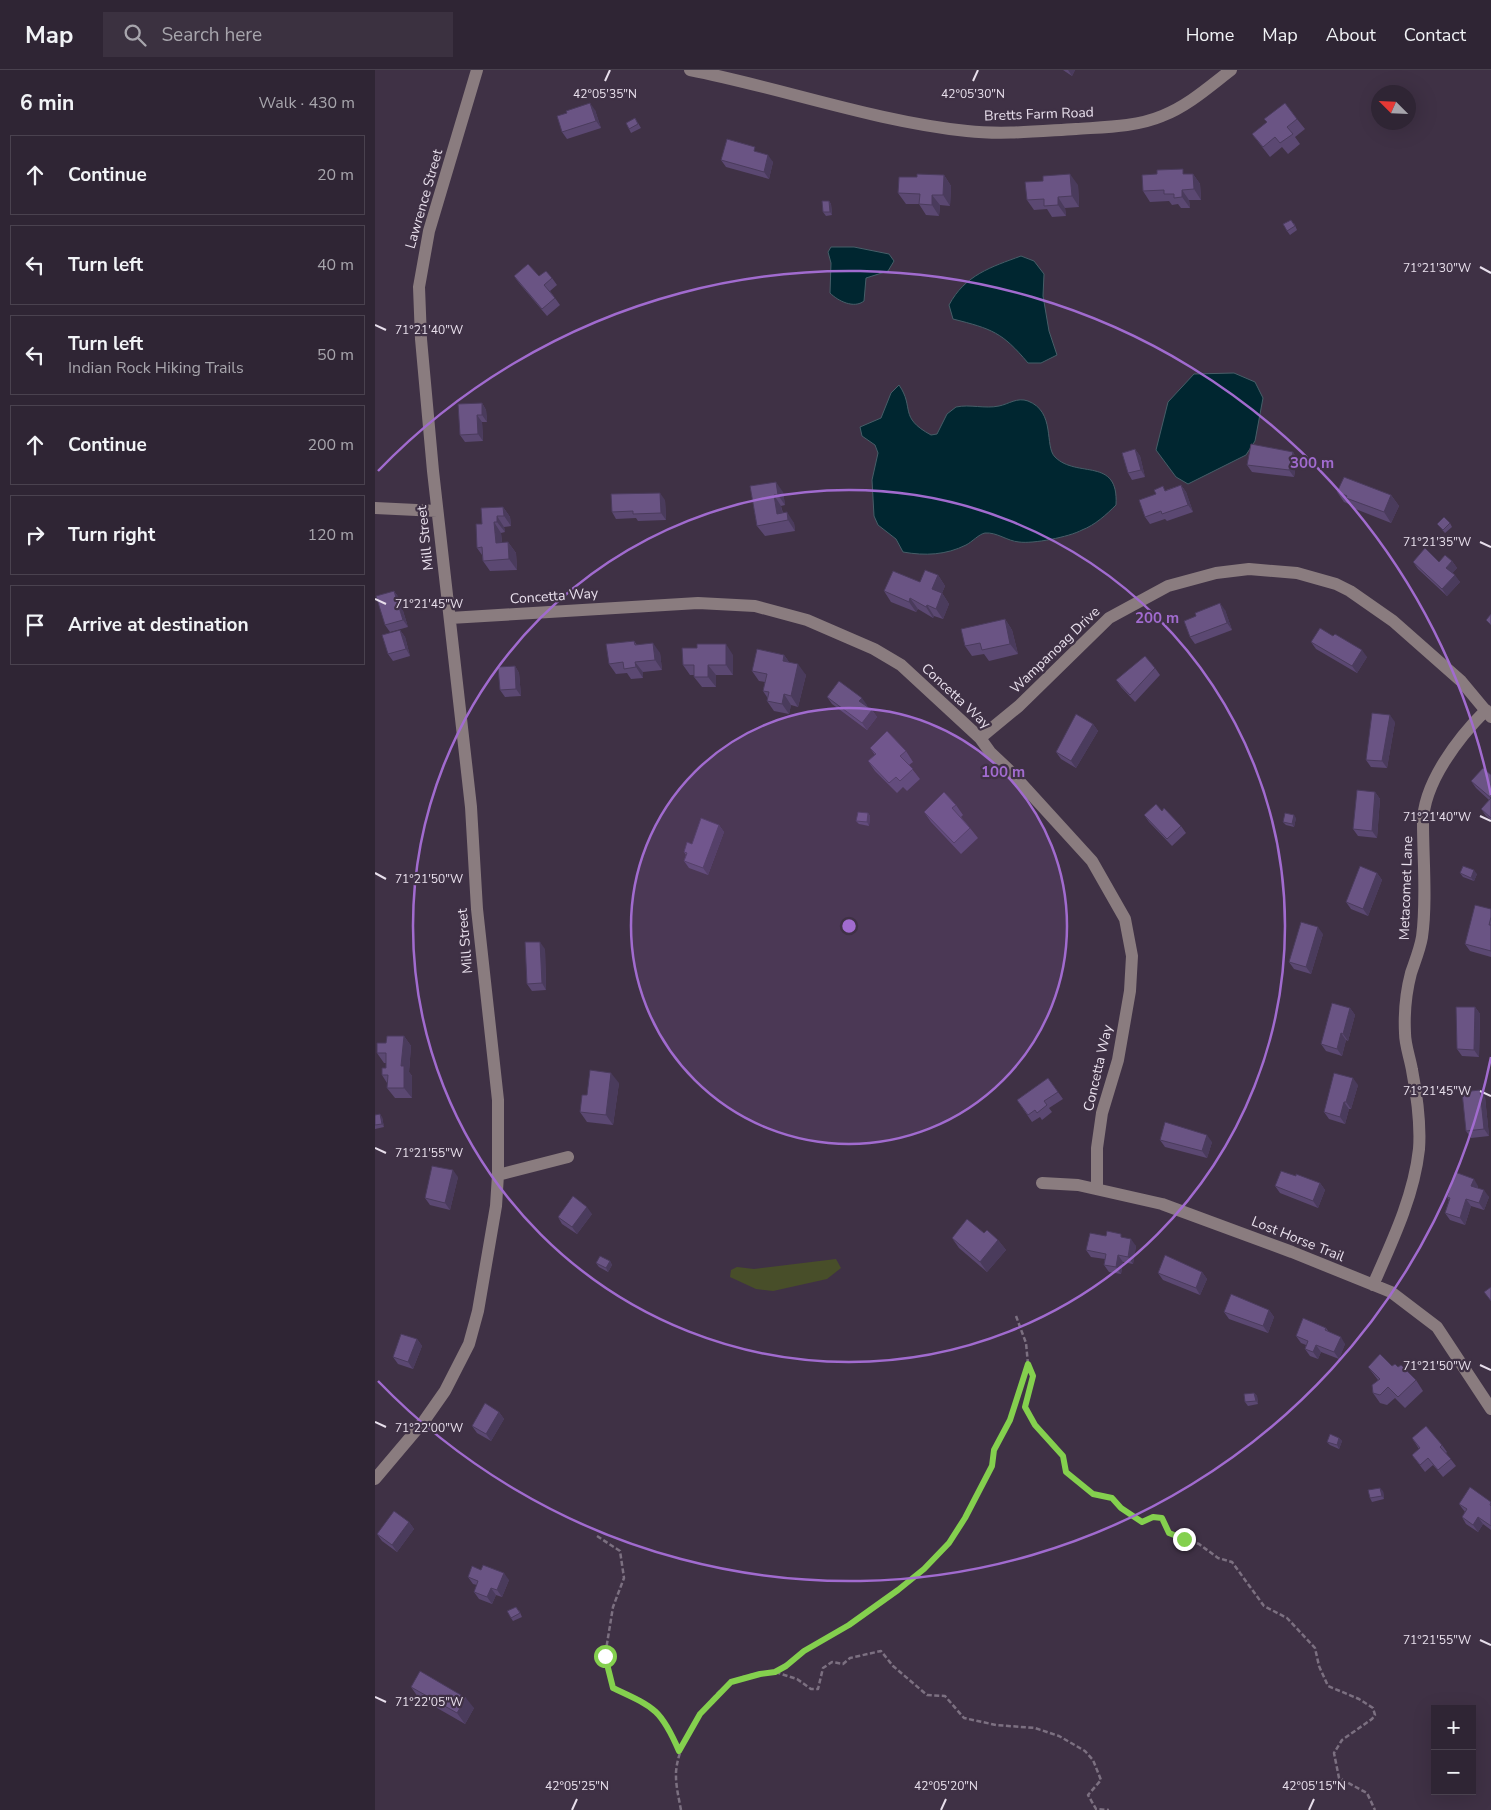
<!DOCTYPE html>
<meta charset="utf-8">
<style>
:root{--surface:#2f2534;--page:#3b3140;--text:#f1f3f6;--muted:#a7a5ac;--line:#4a424f}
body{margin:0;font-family:"Nunito Sans",sans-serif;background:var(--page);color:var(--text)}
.controls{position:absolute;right:15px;bottom:15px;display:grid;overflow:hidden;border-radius:0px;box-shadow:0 5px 20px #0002}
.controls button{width:45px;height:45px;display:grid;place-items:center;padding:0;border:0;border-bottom:1px solid var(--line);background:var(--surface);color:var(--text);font:25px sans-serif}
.compass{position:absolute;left:996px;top:15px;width:45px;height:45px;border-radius:50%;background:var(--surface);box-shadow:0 5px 20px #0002;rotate:294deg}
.stop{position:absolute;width:15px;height:15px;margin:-11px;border:4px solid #84d04e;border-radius:50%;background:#fff}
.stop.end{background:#84d04e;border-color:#fff;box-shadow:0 1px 5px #0008}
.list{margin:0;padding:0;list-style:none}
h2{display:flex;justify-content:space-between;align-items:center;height:65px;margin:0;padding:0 20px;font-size:21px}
h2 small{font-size:16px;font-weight:400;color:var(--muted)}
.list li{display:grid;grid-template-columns:32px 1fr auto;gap:15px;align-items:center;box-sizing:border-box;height:80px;margin:0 10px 10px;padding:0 10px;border:1px solid var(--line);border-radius:0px}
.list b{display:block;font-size:19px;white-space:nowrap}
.list p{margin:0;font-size:16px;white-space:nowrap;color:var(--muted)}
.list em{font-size:16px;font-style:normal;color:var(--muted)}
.icon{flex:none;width:28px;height:28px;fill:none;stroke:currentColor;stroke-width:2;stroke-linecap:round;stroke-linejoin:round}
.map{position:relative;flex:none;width:1116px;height:1740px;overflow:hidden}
header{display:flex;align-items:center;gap:30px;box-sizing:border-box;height:70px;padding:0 25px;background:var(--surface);border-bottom:1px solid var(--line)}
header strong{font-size:24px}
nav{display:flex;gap:28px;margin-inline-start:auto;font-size:18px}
.search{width:350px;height:45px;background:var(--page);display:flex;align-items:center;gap:12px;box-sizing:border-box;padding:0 18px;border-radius:0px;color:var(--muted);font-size:19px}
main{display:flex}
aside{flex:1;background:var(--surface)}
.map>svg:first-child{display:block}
.green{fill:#484e29}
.water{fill:#002630;stroke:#465e68}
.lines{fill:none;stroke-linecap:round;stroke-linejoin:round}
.path{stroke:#7c7081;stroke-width:2.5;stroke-dasharray:5 2.5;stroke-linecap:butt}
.minor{stroke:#8a7c7f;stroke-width:12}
.wall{fill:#5b4872}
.shaded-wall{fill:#4a3b5c}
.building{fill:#6a5484;stroke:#4a3b5c}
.route{stroke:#84d04e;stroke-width:6}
.ticks{fill:none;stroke:#e8dfec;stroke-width:2}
.ring{fill:none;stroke:#a16bcf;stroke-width:2.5}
.labels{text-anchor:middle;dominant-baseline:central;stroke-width:4.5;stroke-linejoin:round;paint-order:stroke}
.street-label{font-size:14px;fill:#e8dfec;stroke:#3f3145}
.ticks-label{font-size:12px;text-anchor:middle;fill:#e8dfec;stroke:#3f3145;stroke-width:4.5;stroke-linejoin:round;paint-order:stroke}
.centre{fill:#a16bcf;stroke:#3f3145;stroke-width:2.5}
.ring-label{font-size:15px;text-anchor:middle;font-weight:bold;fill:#a16bcf;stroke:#3f3145;stroke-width:4.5;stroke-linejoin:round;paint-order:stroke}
</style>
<header>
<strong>Map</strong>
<div class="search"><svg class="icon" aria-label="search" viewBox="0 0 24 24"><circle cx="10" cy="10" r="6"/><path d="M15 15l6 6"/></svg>Search here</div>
<nav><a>Home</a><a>Map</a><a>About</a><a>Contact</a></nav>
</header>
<main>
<aside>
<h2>6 min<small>Walk · 430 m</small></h2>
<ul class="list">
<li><svg class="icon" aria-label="ahead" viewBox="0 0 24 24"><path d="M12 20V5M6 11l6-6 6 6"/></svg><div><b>Continue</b></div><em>20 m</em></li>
<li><svg class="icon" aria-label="left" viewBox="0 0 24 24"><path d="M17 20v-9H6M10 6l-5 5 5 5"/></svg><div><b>Turn left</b></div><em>40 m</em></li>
<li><svg class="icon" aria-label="left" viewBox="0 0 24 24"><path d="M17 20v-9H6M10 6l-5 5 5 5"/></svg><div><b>Turn left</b><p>Indian Rock Hiking Trails</p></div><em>50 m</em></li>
<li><svg class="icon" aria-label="ahead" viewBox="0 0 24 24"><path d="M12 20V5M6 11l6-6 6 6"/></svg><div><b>Continue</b></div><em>200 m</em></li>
<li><svg class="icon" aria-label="right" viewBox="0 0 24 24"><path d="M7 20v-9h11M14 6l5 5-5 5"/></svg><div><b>Turn right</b></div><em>120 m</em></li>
<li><svg class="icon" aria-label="arrive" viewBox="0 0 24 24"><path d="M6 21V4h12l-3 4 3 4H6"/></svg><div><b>Arrive at destination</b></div></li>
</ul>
</aside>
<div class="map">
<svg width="1116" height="1740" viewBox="0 0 1116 1740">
<rect width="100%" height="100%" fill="#3f3145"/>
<path class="green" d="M461,1189L466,1198L452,1209L398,1221L381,1219L355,1207L356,1200L362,1197L379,1199Z"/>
<path class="water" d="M456,177H479L514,184L519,191L513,201L491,208L489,231C479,239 463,231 455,223L456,193L453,182Z
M646,186L659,191L669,204L668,226L674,261L682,285L666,293H653C627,262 617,259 578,249L574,235C590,205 616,197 646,186Z
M859,303L880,312L888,328L880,371L871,385L813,414L801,407L781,380L793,332L819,304Z
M524,315C540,338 523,347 556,365L562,364L572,344L581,337C595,334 610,339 624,336C634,334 642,327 653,331C681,342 669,376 680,387C702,409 744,386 741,435C731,445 720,455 707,460C694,467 658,474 644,472C632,471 622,462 610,463C604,464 597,472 591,475C571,485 550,486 528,482L521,469L503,455L499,446L497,410L503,383L500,375L487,366L485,357L506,348L516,323Z"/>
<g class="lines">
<path class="path" d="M641,1246L651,1273L653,1294L635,1350L619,1380L617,1396L590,1448L573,1473L549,1499L523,1520L474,1555L429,1581L400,1602L422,1609L436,1619H443L448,1598L457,1592L468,1594L475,1588L506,1581L518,1596L552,1625L570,1626L589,1648L621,1655L660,1658L684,1666L710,1681L718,1690L726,1710L713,1725L721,1739L734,1740
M653,1293L657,1306L650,1337L660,1355L688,1386L691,1402L718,1424L737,1427L746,1438L767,1452L778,1447L787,1448L794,1463L824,1474L843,1488L857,1492L889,1536L912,1548L940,1578L944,1596L953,1616L984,1629L998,1638L1000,1645L997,1649L967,1670L959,1683L964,1708L992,1723L1000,1740
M222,1466L245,1481L249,1508L238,1537L230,1586L238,1619C279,1637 286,1640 305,1681
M306,1740C304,1729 301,1717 301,1706C300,1676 331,1629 356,1612C367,1605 387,1603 400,1602"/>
<path class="minor" d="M315,0C407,18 498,51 592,61C628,65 665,61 701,59C729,57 761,57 787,46C813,36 835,16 856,0
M0,438L62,441
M75,548L323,533L380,536L432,550L499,579L526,595L605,668L615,682L635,701L717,791L750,849L757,886L755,921L743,990L727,1043L722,1078V1119
M605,668L644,636L734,548L793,516L841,503L874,499L922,503L961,514L975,521L1018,551L1086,611L1116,647
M123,1105L193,1087
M667,1113L703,1115L787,1134L917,1182L1016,1222L1062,1257L1116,1339
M998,1215C1017,1172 1039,1126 1044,1079C1046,1052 1042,1026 1037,1000C1035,988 1030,975 1030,963C1029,943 1031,922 1036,903C1040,891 1045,879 1047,867C1052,832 1048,788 1048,753C1048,713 1084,667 1111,640
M0,1409L49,1351L70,1321L94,1274L103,1241L121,1136L123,1105V1030L102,839L96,737L58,401L46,269L44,217L54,161L102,0"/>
</g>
<path class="wall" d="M688,0H700L697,6Z
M220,40L226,58L192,69L187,62L192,43Z
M260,48L266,58L256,63L254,59Z
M922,49L930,59L920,67L925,74L913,84L907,77L895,87L877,64Z
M384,82L398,92L394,109L351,97L346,90Z
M811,104H818L825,114L826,130H814L815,138H806L803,134L797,135L794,131L775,132L768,121Z
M569,105L576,116L575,136L565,135L564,146L551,145L544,134H531L523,123L542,107Z
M703,115L704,137L690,138L691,146L677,147L672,139L659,140L652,130Z
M454,131L456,134L457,145L451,146L448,142Z
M919,153L922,160L915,165L912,161Z
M139,206H164L177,208L182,215L175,221L185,235L172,246L144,213Z
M107,333L111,340L112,352H107L108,371L90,372L85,365Z
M760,379L765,386L770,407L757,410L753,403Z
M918,382L922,389L919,407L877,402L872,395Z
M806,415L811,422L818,442L792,451L790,449L775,454L770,447L791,420Z
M375,416L408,422L410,435L406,436L408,443L419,453L420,461L390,466L382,456Z
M962,422L1016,425L1024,436L1016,453L978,438L976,435L969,432Z
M290,430L291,450L263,451L261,448L241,449L237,442Z
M128,437L135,447L136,456L129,457L130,462L126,463L127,473L133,472L141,483L142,500L115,501L108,491L107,485L102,478L107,454Z
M1075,453L1077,457L1070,463L1062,454Z
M1077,491L1082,498L1077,503L1085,512L1072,526L1043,499L1038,492Z
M563,505L570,516L567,523L574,534L568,549L559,546L558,548L543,539L541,542L516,532L509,521L545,512Z
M19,521L24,528L33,557L15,562L10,555Z
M850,540L857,560L820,574L815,567Z
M630,549L637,560L643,584L614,591L609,584L597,586L590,576Z
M25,560L30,567L35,586L18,591L13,584Z
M259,571L262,575L285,583L287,600L268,602V608L256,609L252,603L241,604L234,594Z
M936,572L992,587L982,603L941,579Z
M358,585V605H341V617H327L319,607V605H315L308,595Z
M409,585L414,592L431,605L423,637L416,635L414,644L399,641L392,631V627L388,621L390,612L384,611L377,601Z
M140,596L144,603L146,626L130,627L125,620Z
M780,598L785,605L760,632L746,617L741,610Z
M452,627L492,635L491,636L497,640L502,647L492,660L457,634Z
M1020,652L1012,698L996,697L991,690Z
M718,654L723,661L701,698L686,689L681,682Z
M495,678L531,681L538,692L534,695L545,709L532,721L528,717L522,723L500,701L493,691L500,685Z
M1116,705V750L1111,746L1106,739L1114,730L1101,718L1096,711Z
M1000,722L1005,729L1002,768L983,766L978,759Z
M581,735L588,745L586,747L595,758L603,768L586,784L556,752L549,742Z
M787,741L806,756L811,763L797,776L774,752L769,745Z
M493,743L495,746L494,756L484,754L481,751Z
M921,748L919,757L911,755L908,752Z
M344,755L349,762L333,805L314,798L309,791L311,785L309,782L317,774Z
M1002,803L1007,810L993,846L976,839L971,832Z
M1085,803L1102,804L1099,811L1088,807Z
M1116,839V887L1095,881L1090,874Z
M948,864L936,904L919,899L914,892Z
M170,879L171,920L157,921L152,914Z
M1100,937L1105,944L1104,987L1087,986L1082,979Z
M975,938L980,945L973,971L971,970L967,986L951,981L946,974Z
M29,966L36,976L34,1002L37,1006V1028H20L12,1018V1013L7,1005L11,998V993H9L2,983L11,973Z
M673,1008L688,1029L674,1038L677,1042L667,1050L665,1047L657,1052L642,1030Z
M244,1013L238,1055L212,1052L205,1042L212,1025Z
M983,1015L976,1039H974L970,1054L954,1049L949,1042Z
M1110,1027L1114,1066L1096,1068L1091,1061Z
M0,1045L7,1047L9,1057L0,1059Z
M785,1070L837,1072L832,1088L790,1077Z
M83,1107L75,1140L55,1135L50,1128Z
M945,1113L950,1120L943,1138L905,1123L900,1116Z
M1103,1116V1118L1114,1127L1109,1140L1096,1136L1090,1155L1075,1150L1070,1143L1074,1130L1072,1127Z
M217,1144L202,1164L187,1154L183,1147Z
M609,1163L623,1170L631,1180L612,1202L584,1178L577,1168Z
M731,1166L749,1168L761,1176L758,1194L748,1192L746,1204L734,1202L729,1195L730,1189L716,1187L711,1180Z
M235,1191L237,1195L233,1202L224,1197L221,1193Z
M827,1202L832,1209L825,1225L788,1210L783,1203Z
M894,1240L899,1247L893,1263L854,1249L849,1242Z
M951,1258L954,1262L970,1274L964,1289L946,1282L943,1289L935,1286L930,1279L931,1275L926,1273L921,1266Z
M42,1269L47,1276L38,1299L23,1294L18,1287Z
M1017,1296L1023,1297L1041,1310L1048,1321L1030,1338L1020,1328L1012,1335L1005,1333L998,1323L1003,1310L993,1297Z
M879,1323L882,1326L883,1334L873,1336L870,1332Z
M124,1342L129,1349L116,1371L102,1363L97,1356Z
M964,1368L967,1371L964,1379L955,1375L952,1372Z
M1037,1368L1067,1375L1072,1382L1071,1383L1081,1396L1068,1407L1058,1395L1050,1402L1037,1385L1044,1379Z
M1008,1421L1009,1429L997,1432L995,1428Z
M1116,1432V1460L1108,1454L1103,1462L1091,1454L1087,1447L1090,1442L1084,1434Z
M34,1452L39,1459L22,1482L7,1471L2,1464Z
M93,1507L134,1510L127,1527L121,1525L117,1534L104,1529L99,1522L102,1515L98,1514Z
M144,1540L147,1547L138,1551L136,1548Z
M36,1617L99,1638L90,1654L43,1627Z"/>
<path class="shaded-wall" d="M693,0H700L697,6Z
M215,33L220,40L226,58L221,51Z
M393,85L398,92L394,109L389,102Z
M695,104L703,115L704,137L697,126Z
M818,104L825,114L826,130L819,119Z
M569,105L576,116L575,136L568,125Z
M807,120L814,130L815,138L807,127Z
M557,125L565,135L564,146L557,135Z
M683,127L690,138L691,146L683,135Z
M454,131L456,134L457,145L455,142Z
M107,333L111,340L112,352L107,345Z
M102,345L107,352L108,371L103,364Z
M760,379L765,386L770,407L766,400Z
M918,382L922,389L919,407L914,400Z
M401,412L408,422L410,435L403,425Z
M806,415L811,422L818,442L813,435Z
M285,423L290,430L291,450L286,443Z
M399,425L406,436L409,451L402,444Z
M1016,425L1024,436L1016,453L1009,442Z
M128,437L135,447L136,456L129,446Z
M412,442L419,453L420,461L413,450Z
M122,446L129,457L130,462L122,452Z
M119,452L126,463L128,484L121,473Z
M133,472L141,483L142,500L134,489Z
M1077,491L1082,498L1076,505L1071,498Z
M563,505L570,516L564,530L557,519Z
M1080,505L1085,512L1072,526L1067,519Z
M19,521L24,528L33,557L28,550Z
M567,523L574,534L568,549L561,539Z
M535,528L543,539L541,542L534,532Z
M845,533L850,540L857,560L852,553Z
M552,535L559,546L558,548L551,537Z
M630,549L637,560L643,584L635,574Z
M25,560L30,567L35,586L31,579Z
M278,573L285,583L287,600L280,590Z
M351,574L358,585V605L351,595Z
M987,580L992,587L982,603L977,596Z
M409,585L416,595L408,591Z
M260,592L268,602V608L261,597Z
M423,594L431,605L423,637L416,626Z
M333,595L341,605V617L333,607Z
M140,596L144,603L146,626L141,619Z
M409,624L416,635L414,644L407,634Z
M487,628L492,635L489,638L484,631Z
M497,640L502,647L492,660L487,653Z
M1015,645L1020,652L1012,698L1007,691Z
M718,654L723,661L701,698L696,691Z
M1000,722L1005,729L1002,768L997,761Z
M493,743L495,746L494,756L492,752Z
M919,745L921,748L919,757L917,754Z
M344,755L349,762L333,805L328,798Z
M1099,800L1102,804L1099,811L1096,808Z
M1002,803L1007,810L993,846L988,839Z
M943,857L948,864L936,904L931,897Z
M165,872L170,879L171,920L167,913Z
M1100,937L1105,944L1104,987L1099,980Z
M975,938L980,945L973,971L968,964Z
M966,963L971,970L967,986L962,979Z
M29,966L36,976L34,1002L37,1006V1028L29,1018L26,996Z
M236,1003L244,1013L238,1055L231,1045Z
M978,1008L983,1015L976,1039L971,1032Z
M1105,1020L1110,1027L1114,1066L1109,1059Z
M969,1032L974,1039L970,1054L965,1047Z
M5,1044L7,1047L9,1057L7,1054Z
M832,1065L837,1072L832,1088L827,1081Z
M78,1100L83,1107L75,1140L70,1133Z
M1099,1109L1103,1116L1101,1123L1096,1116Z
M945,1113L950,1120L943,1138L938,1131Z
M1109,1120L1114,1127L1109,1140L1104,1133Z
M1091,1129L1096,1136L1090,1155L1085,1148Z
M212,1137L217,1144L202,1164L197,1157Z
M756,1169L761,1176L758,1194L753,1187Z
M623,1170L631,1180L612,1202L605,1192Z
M743,1185L748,1192L746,1204L741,1197Z
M235,1191L237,1195L233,1202L231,1198Z
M827,1202L832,1209L825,1225L821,1218Z
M894,1240L899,1247L893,1263L888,1256Z
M966,1267L970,1274L964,1289L959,1282Z
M42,1269L47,1276L38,1299L33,1292Z
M941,1275L946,1282L943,1289L938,1282Z
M879,1323L882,1326L883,1334L881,1331Z
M124,1342L129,1349L116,1371L111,1364Z
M964,1368L967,1371L964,1379L962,1375Z
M1005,1418L1008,1421L1009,1429L1007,1426Z
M1103,1447L1108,1454L1103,1462L1098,1455Z
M34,1452L39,1459L22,1482L17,1475Z
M129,1503L134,1510L127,1527L122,1520Z
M116,1518L121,1525L117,1534L112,1527Z
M91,1628L99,1638L90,1654L82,1643Z"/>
<path class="building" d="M215,33L221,51L187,62L182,46L192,43L191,41Z
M910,33L922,49L912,57L918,64L905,73L900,67L888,77L877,64L892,52L889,49Z
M260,48L263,54L254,59L251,53Z
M352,69L380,77L379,81L393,85L389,102L346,90Z
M808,99V104H818L819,119L807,120V127L799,128V124H789V120L768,121L767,105L782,104V100Z
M542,104L569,105L568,125H557V135L544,134L545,124L523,123L524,107H542Z
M695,104L697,126L683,127V135L669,136V129L652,130L650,112L668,111V106Z
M447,131H454L455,142H448Z
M916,150L920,156L912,161L908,154Z
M153,194L164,206L171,201L177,208L169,215L180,228L167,239L139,206Z
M107,333V345H102L103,364L85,365L83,334Z
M876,374L918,382L914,400L872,395Z
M760,379L766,400L753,403L747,383Z
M969,407L1016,425L1009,442L971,428L972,426L962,422Z
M401,412L403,425H399L402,444L412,442L413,450L382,456L375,416Z
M806,415L813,435L787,444L786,441L770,447L764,430L781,424L779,420L788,416L790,421Z
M285,423L286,443L258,444V441L237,442L236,424Z
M128,437L129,446H122V452H119L121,473L133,472L134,489L108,491L107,477L102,478L101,454H107L106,438Z
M1069,447L1075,453L1068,460L1062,454Z
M1050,478L1064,492L1070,485L1077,491L1071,498L1080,505L1067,519L1038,492Z
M550,500L563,505L557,519L567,523L561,539L552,535L551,537L535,528L534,532L509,521L518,501L545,512Z
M19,521L28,550L10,555L1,526Z
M845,533L852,553L815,567L809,551L821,546L820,543Z
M1116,544V555L1111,550Z
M630,549L635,574L607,580L605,573L590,576L586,559Z
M945,558L958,566L960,564L987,580L977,596L936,572Z
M25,560L31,579L13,584L7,565Z
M259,571L260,575L278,573L280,590L260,592L261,597L249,599L248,592L234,594L231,574Z
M322,574H351V595H333V607H319V595H308L307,578H322Z
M382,579L409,585L408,591L423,594L416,626L409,624L407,634L392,631L394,622L388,621L392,604L377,601Z
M770,586L780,598L755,625L741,610Z
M140,596L141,619L125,620L123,597Z
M464,611L487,628L484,631L497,640L487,653L452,627Z
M997,643L1015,645L1007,691L991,690Z
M701,644L718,654L696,691L681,682Z
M512,661L531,681L525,686L538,699L525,711L521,707L514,713L493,691L501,684L495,678Z
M1108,698L1116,705V748L1106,739L1116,728L1096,711Z
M982,720L1000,722L997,761L978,759Z
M569,722L581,735L577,738L595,758L579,773L549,742Z
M781,734L787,741L789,738L806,756L792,769L769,745Z
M483,742L493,743L492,752L481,751Z
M910,743L919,745L917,754L908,752Z
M326,748L344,755L328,798L309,791L312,783L309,782L312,772L317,774Z
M985,796L1002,803L988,839L971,832Z
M1088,796L1099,800L1096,808L1085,803Z
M1100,835L1116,839V847L1114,855H1116V881L1090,874Z
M926,852L943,857L931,897L914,892Z
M150,872H165L167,913L152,914Z
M957,933L975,938L968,964L966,963L962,979L946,974Z
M1081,937H1100L1099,980L1082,979Z
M12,966H29L26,996H29V1018H12L13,1005H7V998H11V983H2V973H11Z
M215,1000L236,1003L231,1045L205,1042L207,1025H212Z
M959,1003L978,1008L971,1032H969L965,1047L949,1042Z
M673,1008L683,1022L669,1031L672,1035L662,1043L660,1040L653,1045L642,1030Z
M1105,1020L1109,1059L1091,1061L1087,1022Z
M5,1044L7,1054L0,1055V1045Z
M790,1052L832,1065L827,1081L785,1070Z
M57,1096L78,1100L70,1133L50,1128Z
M906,1101L921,1106V1104L945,1113L938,1131L900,1116Z
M1080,1102L1099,1109L1096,1116L1109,1120L1104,1133L1091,1129L1085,1148L1070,1143L1075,1128L1072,1127Z
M198,1126L212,1137L197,1157L183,1147Z
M592,1149L609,1163L612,1160L623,1170L605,1192L577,1168Z
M732,1161L746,1164V1167L756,1169L753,1187L743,1185L741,1197L729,1195L731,1184L711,1180L715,1163L731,1166Z
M790,1185L827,1202L821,1218L783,1203Z
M225,1186L235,1191L231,1198L221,1193Z
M1116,1217V1231L1109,1222Z
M856,1224L894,1240L888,1256L849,1242Z
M928,1248L951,1258L950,1260L966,1267L959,1282L941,1275L938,1282L930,1279L933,1271L921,1266Z
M26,1264L42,1269L33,1292L18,1287Z
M1005,1284L1017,1296L1020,1294L1023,1297L1026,1295L1041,1310L1023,1327L1013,1317L1005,1325L998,1323L997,1315L1005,1309L993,1297Z
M879,1323L881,1331L870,1332L869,1324Z
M110,1333L124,1342L111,1364L97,1356Z
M1051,1356L1067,1375L1065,1377L1076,1389L1063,1400L1053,1388L1045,1395L1037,1385L1045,1378L1037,1368Z
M955,1364L964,1368L962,1375L952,1372Z
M1095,1417L1116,1432L1115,1435L1116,1436V1456L1103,1447L1098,1455L1087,1447L1092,1439L1084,1434Z
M1005,1418L1007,1426L995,1428L993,1420Z
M19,1441L34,1452L17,1475L2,1464Z
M108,1495L129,1503L122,1520L116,1518L112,1527L99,1522L103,1511L93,1507L97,1496L106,1500Z
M141,1537L145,1543L136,1548L132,1541Z
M45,1601L91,1628L82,1643L36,1617Z"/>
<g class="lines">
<path class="route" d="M230,1586L238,1618C279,1637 286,1639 304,1681L325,1644L356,1612L385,1604L400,1602L411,1596L429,1581L474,1555L523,1520L549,1499L574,1473L590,1448L617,1396L619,1380L635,1350L653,1294L658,1306L650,1337L660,1355L688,1386L691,1402L718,1424L737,1428L746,1438L767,1452L778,1447L787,1448L794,1463L809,1469"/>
</g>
<path class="ticks" d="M230,11L235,0M598,11L603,0M1105,197L1116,203M0,255L11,260M1105,472L1116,477M0,529L11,534M1105,746L1116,751M0,803L11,809M1105,1021L1116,1026M0,1078L11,1083M1105,1295L1116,1300M0,1352L11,1357M1105,1570L1116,1575M0,1627L11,1632M197,1740L202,1729M566,1740L571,1729M934,1740L939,1729"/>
<circle cx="474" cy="856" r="218" fill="#a16bcf" fill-opacity=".12"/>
<g class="ring">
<circle cx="474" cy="856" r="218"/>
<circle cx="474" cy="856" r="436"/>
<path d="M1116 987A655 655 0 0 1 3 1311M3 401A655 655 0 0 1 1116 725"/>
</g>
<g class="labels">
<g class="street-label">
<text transform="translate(664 44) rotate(-2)">Bretts Farm Road</text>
<text transform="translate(49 129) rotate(-74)">Lawrence Street</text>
<text transform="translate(50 468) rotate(-96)">Mill Street</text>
<text transform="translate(179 526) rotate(-4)">Concetta Way</text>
<text transform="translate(680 580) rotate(-44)">Wampanoag Drive</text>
<text transform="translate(581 626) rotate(43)">Concetta Way</text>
<text transform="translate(1031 818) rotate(-88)">Metacomet Lane</text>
<text transform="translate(90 871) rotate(-95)">Mill Street</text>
<text transform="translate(723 998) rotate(-77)">Concetta Way</text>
<text transform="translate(923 1169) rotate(22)">Lost Horse Trail</text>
</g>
</g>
<g class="ticks-label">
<text x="598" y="28">42°05'30"N</text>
<text x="230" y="28">42°05'35"N</text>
<text x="1062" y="202">71°21'30"W</text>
<text x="54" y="264">71°21'40"W</text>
<text x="1062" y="476">71°21'35"W</text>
<text x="54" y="538">71°21'45"W</text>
<text x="1062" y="751">71°21'40"W</text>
<text x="54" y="813">71°21'50"W</text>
<text x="1062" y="1025">71°21'45"W</text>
<text x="54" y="1087">71°21'55"W</text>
<text x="1062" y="1300">71°21'50"W</text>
<text x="54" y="1362">71°22'00"W</text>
<text x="1062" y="1574">71°21'55"W</text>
<text x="54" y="1636">71°22'05"W</text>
<text x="202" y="1720">42°05'25"N</text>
<text x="571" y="1720">42°05'20"N</text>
<text x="939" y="1720">42°05'15"N</text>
</g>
<circle cx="474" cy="856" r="8" class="centre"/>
<g class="ring-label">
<text x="937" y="398">300 m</text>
<text x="782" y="553">200 m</text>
<text x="628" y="707">100 m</text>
</g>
</svg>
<div class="controls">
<button>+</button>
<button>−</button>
</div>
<svg class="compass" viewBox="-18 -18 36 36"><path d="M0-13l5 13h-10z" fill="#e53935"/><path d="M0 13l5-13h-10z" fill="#a7a5ac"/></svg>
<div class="stop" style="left:230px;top:1586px"></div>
<div class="stop end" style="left:809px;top:1469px"></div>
</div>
</main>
